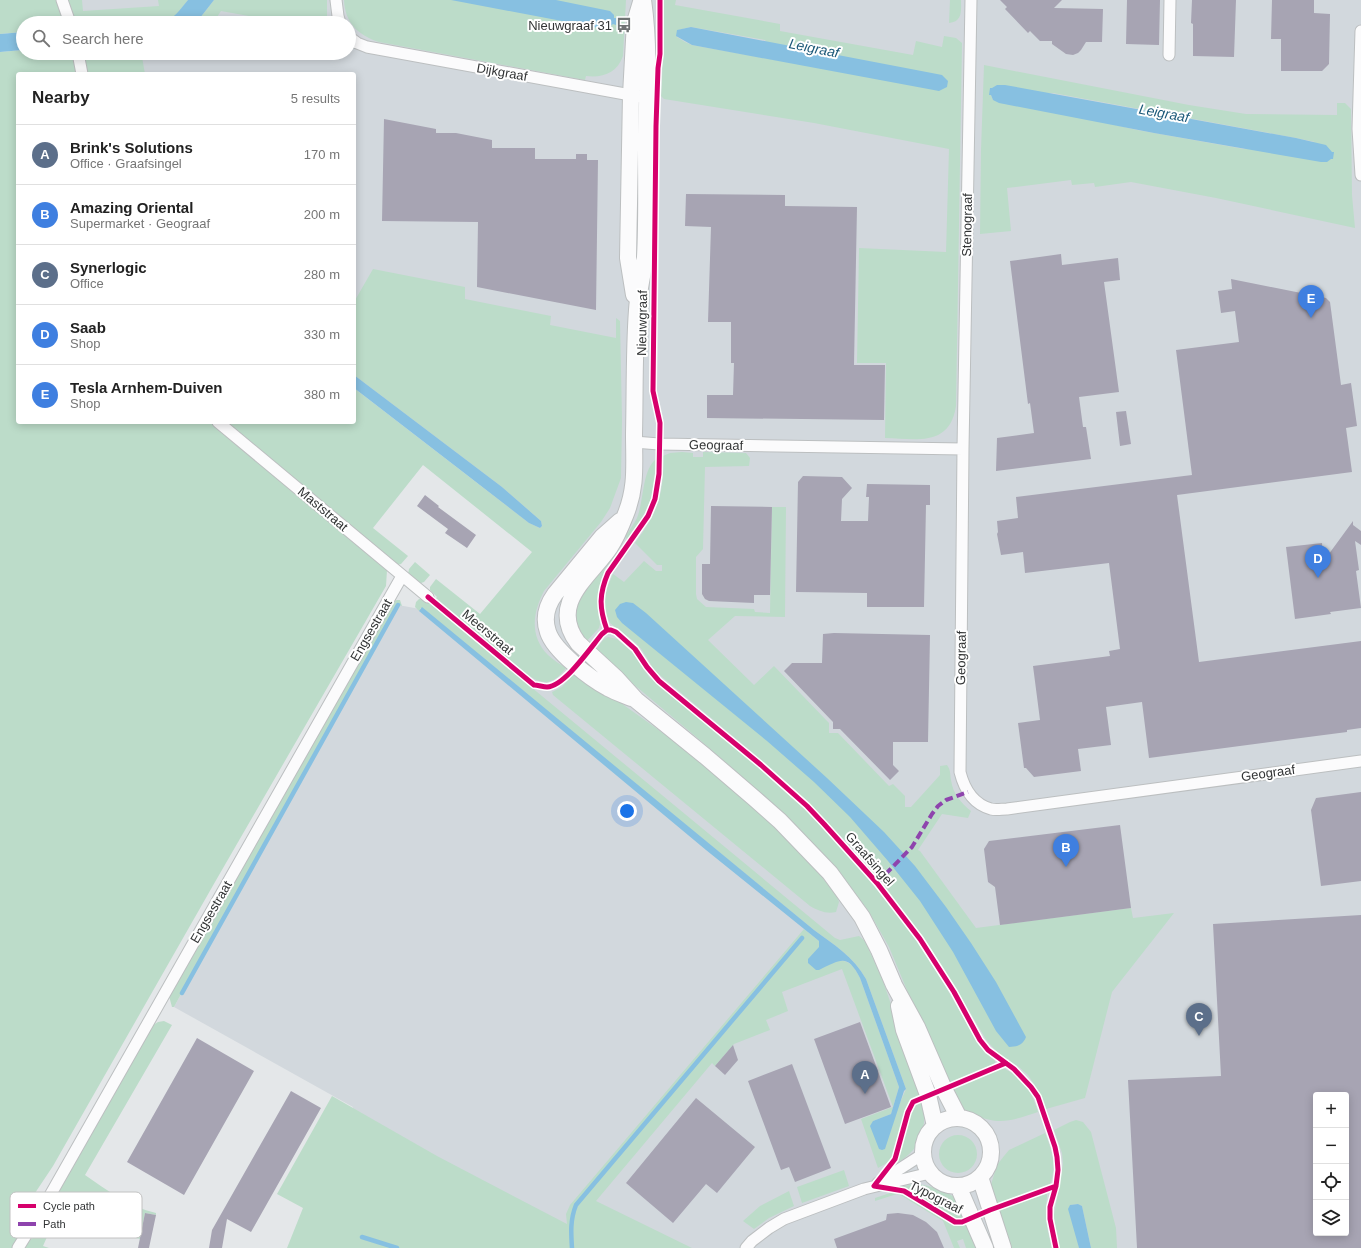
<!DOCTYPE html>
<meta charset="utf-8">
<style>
:root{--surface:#fff;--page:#f6f6f6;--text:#222;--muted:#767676;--line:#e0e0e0;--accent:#0b8043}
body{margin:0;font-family:Helvetica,sans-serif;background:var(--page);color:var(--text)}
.controls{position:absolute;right:12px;bottom:12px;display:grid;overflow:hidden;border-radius:4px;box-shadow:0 2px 10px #0003}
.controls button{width:36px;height:36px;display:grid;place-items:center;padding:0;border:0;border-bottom:1px solid var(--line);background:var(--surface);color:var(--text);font:20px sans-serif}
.you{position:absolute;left:627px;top:811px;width:14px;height:14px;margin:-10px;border:3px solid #fff;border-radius:50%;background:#1a73e8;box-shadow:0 0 0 6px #1a73e833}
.badge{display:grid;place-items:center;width:26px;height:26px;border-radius:50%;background:var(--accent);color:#fff;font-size:13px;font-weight:700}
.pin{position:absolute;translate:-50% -33px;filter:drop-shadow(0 1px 2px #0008)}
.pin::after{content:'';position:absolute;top:21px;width:14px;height:12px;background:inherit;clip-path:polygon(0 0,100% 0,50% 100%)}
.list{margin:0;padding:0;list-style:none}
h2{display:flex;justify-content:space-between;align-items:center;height:52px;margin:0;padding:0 16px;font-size:17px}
h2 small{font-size:13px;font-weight:400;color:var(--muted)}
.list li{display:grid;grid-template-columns:26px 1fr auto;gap:12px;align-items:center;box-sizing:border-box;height:60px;padding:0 16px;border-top:1px solid var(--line)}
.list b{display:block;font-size:15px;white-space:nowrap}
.list p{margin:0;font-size:13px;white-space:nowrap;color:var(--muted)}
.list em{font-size:13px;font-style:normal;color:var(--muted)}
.icon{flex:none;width:22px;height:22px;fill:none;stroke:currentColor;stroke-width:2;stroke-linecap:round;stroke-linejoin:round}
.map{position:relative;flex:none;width:1361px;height:1248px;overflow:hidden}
.search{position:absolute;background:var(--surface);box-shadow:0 2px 10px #0003;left:16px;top:16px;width:340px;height:44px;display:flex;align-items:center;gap:10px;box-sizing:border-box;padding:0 14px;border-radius:22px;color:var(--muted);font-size:15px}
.panel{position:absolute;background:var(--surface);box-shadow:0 2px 10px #0003;left:16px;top:72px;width:340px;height:352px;border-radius:4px}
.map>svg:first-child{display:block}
.built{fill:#d2d8dd;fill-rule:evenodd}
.green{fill:#bcdcc9;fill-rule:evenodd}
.water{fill:#87c0e1}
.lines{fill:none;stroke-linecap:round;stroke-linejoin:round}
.stream{stroke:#87c0e1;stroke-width:4.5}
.building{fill:#a7a4b3;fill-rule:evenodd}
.street-casing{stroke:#bcbfc0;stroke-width:13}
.secondary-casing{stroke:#bcbfc0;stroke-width:18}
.street{stroke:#fbfbfc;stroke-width:11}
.secondary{stroke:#fbfbfc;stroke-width:16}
.quiet{stroke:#8e44ad;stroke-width:4;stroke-dasharray:8 4;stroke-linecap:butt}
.cycleway-casing{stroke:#fff;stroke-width:8}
.cycleway{stroke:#d6006c;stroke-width:5}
.labels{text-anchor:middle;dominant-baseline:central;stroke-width:4;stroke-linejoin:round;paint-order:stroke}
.poi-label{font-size:13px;fill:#323435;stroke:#fff;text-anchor:end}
.street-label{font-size:13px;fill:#323435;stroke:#fff}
.water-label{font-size:14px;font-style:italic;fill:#1c5979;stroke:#fff}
.key{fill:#fff;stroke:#c2c2c2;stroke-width:1}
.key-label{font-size:11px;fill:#323435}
</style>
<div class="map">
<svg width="1361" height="1248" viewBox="0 0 1361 1248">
<rect width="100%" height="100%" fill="#e4e7e9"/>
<path class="built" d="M71,0H1361V1248H297L353,1107L174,1007L243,881L398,605L420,609L473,654L563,552L354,383V74H129L125,53H349V23H81ZM1316,1095H1346V1233H1316Z"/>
<path class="green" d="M0,0H58L65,23H23V32L0,34Z
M66,0H82L83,11L159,6L158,0H188C183,6 178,15 172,19C160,26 93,23 75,23Z
M214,0H327V21L325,23H287L221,11L213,23H196Z
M344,0H626L623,56C617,73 603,78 586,76L585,80L379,42C358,35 345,23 344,0Z
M663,0H676L675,5L780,24V31L913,55L916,41L942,47L944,36L956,38L962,43L956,406C950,447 916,439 885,438L886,363H857L859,248L946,252L949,149L814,123L664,99L661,96L663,59ZM691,27L765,40L781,61L692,45L685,42L677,37L678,30Z
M950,0H961C961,10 963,22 949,23Z
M23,50V53H72L77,74H18V422H212L387,570L386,586L215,882L53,1166L33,1196L42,1203L13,1248H0V52Z
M82,53H187L183,58L171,55L142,57L145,74H87Z
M984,65L1189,105L1246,114L1337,115V103H1345L1351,109L1352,195L1355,228L1216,198L1131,182L1095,187L1094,183L1072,185L1071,180L1007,188L1011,231L980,234L981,150ZM1053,93L1296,138L1315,142L1244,149L1137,130L1016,102L993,100L991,95Z
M373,269L465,287V299L551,316L550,325L616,338V318L620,321L622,420L621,478L610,508L601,522L544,591C533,612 529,636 548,655C553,660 560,664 566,668C554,684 544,686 528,675L436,598L437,597L430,590V587L436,579L480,614L532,552L423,465L373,528L408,556L401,564L396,565L221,422H354V388L529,523L540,528L542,526L541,521L502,487L354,375V302Z
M682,452L693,453V457H703V452L746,453L750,458L749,466L705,467L703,549L696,557V594L697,599L706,607L754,609L755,612L770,613L772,507H786L785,617L735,616L708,640L754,685L774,666L829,723V733H838L889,786L893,784L905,796V807H911L940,775V766L947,765C951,770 950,775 951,780C953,794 961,803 971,811L968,818L942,814L918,850L920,851L976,928L1131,908L1133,918L1174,913L1112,992L1085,1098L1046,1109L1040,1093L1028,1075L1019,1067L1000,1055L987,1041L952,982L928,944L884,885L857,853L806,800L764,762L655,671L642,650L636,643L610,623L605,611L604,604L607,588L613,574L624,582L644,561L656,571H662V565H657L635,543C641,535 647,526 652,517C662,498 664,476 663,456L670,453Z
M656,459C656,497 649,508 628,540L625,537C629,531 634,524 637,518C644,501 642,470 656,459Z
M614,552L617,554L605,569L600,584L597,599L600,624L599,628L585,643L581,638L575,620V610L578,599Z
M415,562L430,575L424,582L421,583L408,574L409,569Z
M419,599H422L427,601L835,938L840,940L859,936L865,941L882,978L922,1095L912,1100L909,1103L893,1157L887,1163L878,1168L861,1119L893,1107L842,969L782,992L788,1011L766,1020L770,1030L734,1044L715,1066L712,1063L596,1201L692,1248H287L303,1208L277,1194L332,1096L437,1156L567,1224L566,1214L570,1205L804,929L819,941V947L839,961C850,959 856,970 860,978L899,1087L891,1114L873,1121L880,1149L906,1089L866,979C854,957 833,944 814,930L421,608L419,611L415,607L416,602Z
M397,600H400L402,606L397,605L243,881L174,1007H172L169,996L359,660L394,601Z
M608,637L617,639L632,652L649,677L725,739L774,781L804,808L838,843L878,891L908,928L943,982L979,1045L995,1061V1066L947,1086L889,947L868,910L831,862L788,817L701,741L594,651L604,639Z
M576,671L684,748L724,781L782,834L804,856L836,894L839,902L836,912C826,914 819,911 810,906L553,695L552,692L562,687Z
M164,1021L172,1025L85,1175C107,1190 129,1207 156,1213V1215L145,1213L140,1239L113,1233L101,1227L113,1205L98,1196L85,1218L90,1221L81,1237C73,1235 46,1231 44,1221C44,1219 45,1217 45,1215L153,1025L158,1022Z
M1002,1068C1013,1071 1026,1085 1031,1094C1034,1100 1036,1106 1038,1112C1013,1120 1000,1126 975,1115C970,1113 965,1111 961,1108C956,1103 953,1095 949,1089Z
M923,1099C927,1130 922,1150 893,1165L892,1164L898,1155L913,1105L915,1102Z
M1076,1120L1083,1122L1091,1132L1116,1228L1117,1248H1091L1082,1206L1078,1204L1070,1205L1079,1248H1060L1056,1231L1054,1215L1063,1164L1062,1153L1054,1130L1070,1122Z
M1045,1133C1052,1150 1057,1166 1050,1185L993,1208L989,1191L997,1165L1004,1156L1009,1150Z
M939 1154a19 19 0 1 1 38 0a19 19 0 1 1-38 0Z
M844,1170L849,1186L802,1203L797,1187Z
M915,1184C925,1184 949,1191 956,1199C960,1204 964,1212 967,1218L961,1220H956L903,1189L899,1188V1187Z
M789,1191L794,1206L769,1218L754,1229L743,1221L760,1206Z
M896,1191L903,1193L957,1225L963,1224L969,1221L981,1248H966L963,1239L957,1241L960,1248H954L943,1221L902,1196L897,1194L875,1201V1198Z
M1044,1193L1047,1194V1197C1044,1218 1047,1228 1052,1248H1007L995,1211Z
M41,1235L47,1237L43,1246L49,1248H25C29,1241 32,1236 41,1235Z"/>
<path class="water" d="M188,0H214L196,23H150C173,21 174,17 188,0Z
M451,0H556L610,11L614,15V18H616V25L613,24L608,28L604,29Z
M691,27L937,74L942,75L948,81L947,87L939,91L692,45L676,36L677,30Z
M23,32V50L0,52V34Z
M997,85H1005L1296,138L1326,145L1332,152H1334L1333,159H1331L1327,162H1321L1154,133L999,103L993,100L991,95H989L990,88H992Z
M354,375L502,487L541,521L542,526L540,528L529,523L354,388Z
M626,602L633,603L646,613L827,778L884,832L915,866L946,907L971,943L996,982L1026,1037C1023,1045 1017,1047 1009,1047L996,1031L953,952L920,901L888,861L850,817L814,782L767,741L622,623L617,617L615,610L620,604Z
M422,607L814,930C833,944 854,957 866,979L906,1089L904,1091L885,1149L882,1150L879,1149L870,1126L873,1121L891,1114L899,1087L860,978C847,953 841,960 819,970H816L808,963V959L819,947V941L706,850L419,611Z
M1078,1204L1082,1206L1091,1248H1079L1068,1209L1070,1205Z"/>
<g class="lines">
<path class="stream" d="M182,993L398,605
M362,1237L397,1248
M572,1248C571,1233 570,1220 576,1205L802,938"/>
</g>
<path class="building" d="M1000,0H1062L1054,8L1103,9L1102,42H1086L1081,50L1078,53L1073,55L1066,54L1052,44V41H1040L1030,31L1028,33L1005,9L1007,7Z
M1127,0H1160L1159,45L1126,44Z
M1192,0H1236L1234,57L1193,56V24L1191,23Z
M1272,0H1314V13L1330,14L1329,64L1322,71H1281V39H1271Z
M384,119L436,129V133H456L492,140V148H535V159H576V154H587V160H598L596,310L477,287L478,222L382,221Z
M686,194L785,195V206L857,207L854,365H885L884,420L707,418V395H733L734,363H731V322H708L711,227L685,226Z
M1061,254L1062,265L1118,258L1120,280L1104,282L1119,392L1079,397L1083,427H1086L1091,459L996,471L997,438L1034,433L1030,403L1028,404L1010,261Z
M1231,279L1326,298L1330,302L1341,385L1351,383L1357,426L1346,428L1352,472L1177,495L1199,662L1361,641V728L1347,730V732L1149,758L1142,702L1106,707L1111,745L1078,749L1081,771L1034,777L1026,768H1024L1018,723L1040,720L1033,666L1110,656L1109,651L1120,649L1109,563L1025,573L1023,552L1001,555L997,534L998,532L997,521L1018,518L1016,497L1192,475L1176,350L1239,342L1235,311L1221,313L1218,291L1232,289Z
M1126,411L1131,444L1120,446L1116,412Z
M803,476L842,477L852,488L842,499L841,521H868L869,497H866L867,484L930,485V505H926L924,607H867V593L796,592L798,482Z
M425,495L439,506L438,507L476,535L467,548L445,533L448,529L417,506Z
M711,506L772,507L770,595H754V603L709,601L705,599L702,594V564H710Z
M1353,521V525L1361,531V545L1355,541L1359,570L1356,571L1361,608L1330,612L1331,614L1295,619L1286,547L1322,543L1323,562Z
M834,633L930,635L928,742H893V765L899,771L890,780L840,729H833V722L784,671L792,663H822L823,634Z
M1361,792V881L1321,886L1311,810L1316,798Z
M1120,825L1131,908L1000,925L995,887L988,882L984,849L989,841Z
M1361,915V1248H1137L1128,1080L1221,1076L1213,924ZM1316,1095H1346V1233H1316Z
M860,1022L891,1107L845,1124L814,1039Z
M197,1038L254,1071L184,1195L127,1162Z
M733,1045L738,1060L725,1075L715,1066Z
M792,1064L831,1168L795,1182L789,1167L781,1170L748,1081Z
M291,1091L321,1108L251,1232L227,1219L222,1248H209L212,1230Z
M696,1098L755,1147L717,1193L706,1184L673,1223L626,1183Z
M145,1213L156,1215L149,1248H138Z
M898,1213L913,1215L926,1222L937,1232L944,1248H837L834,1239L886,1220L887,1214Z"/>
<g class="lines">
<defs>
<path id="street" d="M62,0L70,23
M336,0L338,16L340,23
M1361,31L1358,129L1361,175
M349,37L357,43L367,47L647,98
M78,53L82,74
M1169,55L1170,0
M218,422L428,597
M634,442L659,444L963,449L960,772C964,788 973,804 991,809C996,810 1002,809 1007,809L1361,761
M963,449L971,0
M878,1183L923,1154
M18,1248L44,1206L402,576
M746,1248L752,1241L769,1228L784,1219L864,1189L930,1173"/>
<path id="secondary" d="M643,0C650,48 647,98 646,147C646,184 647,221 645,257C643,275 638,293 637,310C634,351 635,393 634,434C634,465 637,487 625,516C621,526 616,538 610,547C590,577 548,603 578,643L616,678L636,700L705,756L754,798L780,821L830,873L862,917L879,950L894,985L917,1027L944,1089L959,1118
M634,295L628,258L631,95L635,22L641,2
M620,521L602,537L555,594C547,605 543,618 548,632C554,651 591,679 608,688C616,692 624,695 631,698
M899,1006L904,1030L928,1095L935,1126
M923 1152a34 34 0 1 1 68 0a34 34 0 1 1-68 0Z
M980,1177L1003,1248
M958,1186L985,1248"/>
</defs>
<use href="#street" class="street-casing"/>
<use href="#secondary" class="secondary-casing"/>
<use href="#street" class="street"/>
<use href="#secondary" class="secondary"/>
<path class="quiet" d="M877,883L912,847L932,814L938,806L946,800L968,792"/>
<defs>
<path id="cycleway" d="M428,597L534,685C538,685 543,687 547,687C565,686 591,647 602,634L607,630H611L616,632L635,649L647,667L659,681L761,765L807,806L824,824L877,883L920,939L954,992L980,1040L988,1050L1014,1069L1031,1087L1038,1097L1055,1147L1057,1157L1058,1170L1056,1186L1050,1207V1219L1056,1248
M607,630C599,608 599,594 608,573L648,516L655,499L659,474L660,423L653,391L656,126L658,68L660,54V0
M1006,1063L913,1102L908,1112L895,1159L874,1186L904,1191L955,1222H962L990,1210L1056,1186"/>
</defs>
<use href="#cycleway" class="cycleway-casing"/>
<use href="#cycleway" class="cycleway"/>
</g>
<defs>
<symbol id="bus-bare" viewBox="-9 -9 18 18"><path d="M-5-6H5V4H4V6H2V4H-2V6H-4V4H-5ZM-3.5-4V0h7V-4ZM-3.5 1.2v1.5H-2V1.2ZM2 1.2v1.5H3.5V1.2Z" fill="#707374" stroke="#fff" stroke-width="2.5" paint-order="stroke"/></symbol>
</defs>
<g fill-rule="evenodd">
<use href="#bus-bare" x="613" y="14" width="22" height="22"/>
</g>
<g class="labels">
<g class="poi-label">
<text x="612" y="25">Nieuwgraaf 31</text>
</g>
<g class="street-label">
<text transform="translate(502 72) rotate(10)">Dijkgraaf</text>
<text transform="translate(967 225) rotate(-89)">Stenograaf</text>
<text transform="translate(642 323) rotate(-89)">Nieuwgraaf</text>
<text transform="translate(716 445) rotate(1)">Geograaf</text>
<text transform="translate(323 509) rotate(40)">Maststraat</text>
<text transform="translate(371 630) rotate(-60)">Engsestraat</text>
<text transform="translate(488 632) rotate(40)">Meerstraat</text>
<text transform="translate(961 658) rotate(-89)">Geograaf</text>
<text transform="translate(1268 773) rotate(-8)">Geograaf</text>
<text transform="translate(870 859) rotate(49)">Graafsingel</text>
<text transform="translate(211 912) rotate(-60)">Engsestraat</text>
<text transform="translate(936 1197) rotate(27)">Typograaf</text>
</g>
<g class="water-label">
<text transform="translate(814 48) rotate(11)">Leigraaf</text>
<text transform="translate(1164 113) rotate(10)">Leigraaf</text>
</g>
</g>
<rect x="10" y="1192" width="132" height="46" rx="6" class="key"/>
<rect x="18" y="1204" width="18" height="4" fill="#d6006c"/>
<rect x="18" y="1222" width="18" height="4" fill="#8e44ad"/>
<g class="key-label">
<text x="43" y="1210">Cycle path</text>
<text x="43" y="1228">Path</text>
</g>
</svg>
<div class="controls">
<button>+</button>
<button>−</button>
<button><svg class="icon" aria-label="locate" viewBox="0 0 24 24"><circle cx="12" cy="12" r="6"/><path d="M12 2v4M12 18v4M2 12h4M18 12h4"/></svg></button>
<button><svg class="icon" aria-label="layers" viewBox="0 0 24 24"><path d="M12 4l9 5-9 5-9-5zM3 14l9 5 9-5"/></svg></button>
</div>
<div class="you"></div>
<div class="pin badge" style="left:865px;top:1094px;background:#5c6f8a">A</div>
<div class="pin badge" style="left:1066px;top:867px;background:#3f7fe0">B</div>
<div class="pin badge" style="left:1199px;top:1036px;background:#5c6f8a">C</div>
<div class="pin badge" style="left:1318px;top:578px;background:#3f7fe0">D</div>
<div class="pin badge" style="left:1311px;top:318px;background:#3f7fe0">E</div>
<div class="search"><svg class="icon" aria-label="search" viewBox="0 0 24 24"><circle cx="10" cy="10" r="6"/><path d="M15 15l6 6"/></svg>Search here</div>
<section class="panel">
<h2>Nearby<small>5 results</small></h2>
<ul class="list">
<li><span class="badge" style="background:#5c6f8a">A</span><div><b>Brink's Solutions</b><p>Office · Graafsingel</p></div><em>170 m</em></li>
<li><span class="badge" style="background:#3f7fe0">B</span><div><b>Amazing Oriental</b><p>Supermarket · Geograaf</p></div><em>200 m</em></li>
<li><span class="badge" style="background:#5c6f8a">C</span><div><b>Synerlogic</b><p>Office</p></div><em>280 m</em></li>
<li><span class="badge" style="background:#3f7fe0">D</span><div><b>Saab</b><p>Shop</p></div><em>330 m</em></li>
<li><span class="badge" style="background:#3f7fe0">E</span><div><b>Tesla Arnhem-Duiven</b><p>Shop</p></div><em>380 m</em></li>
</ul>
</section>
</div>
